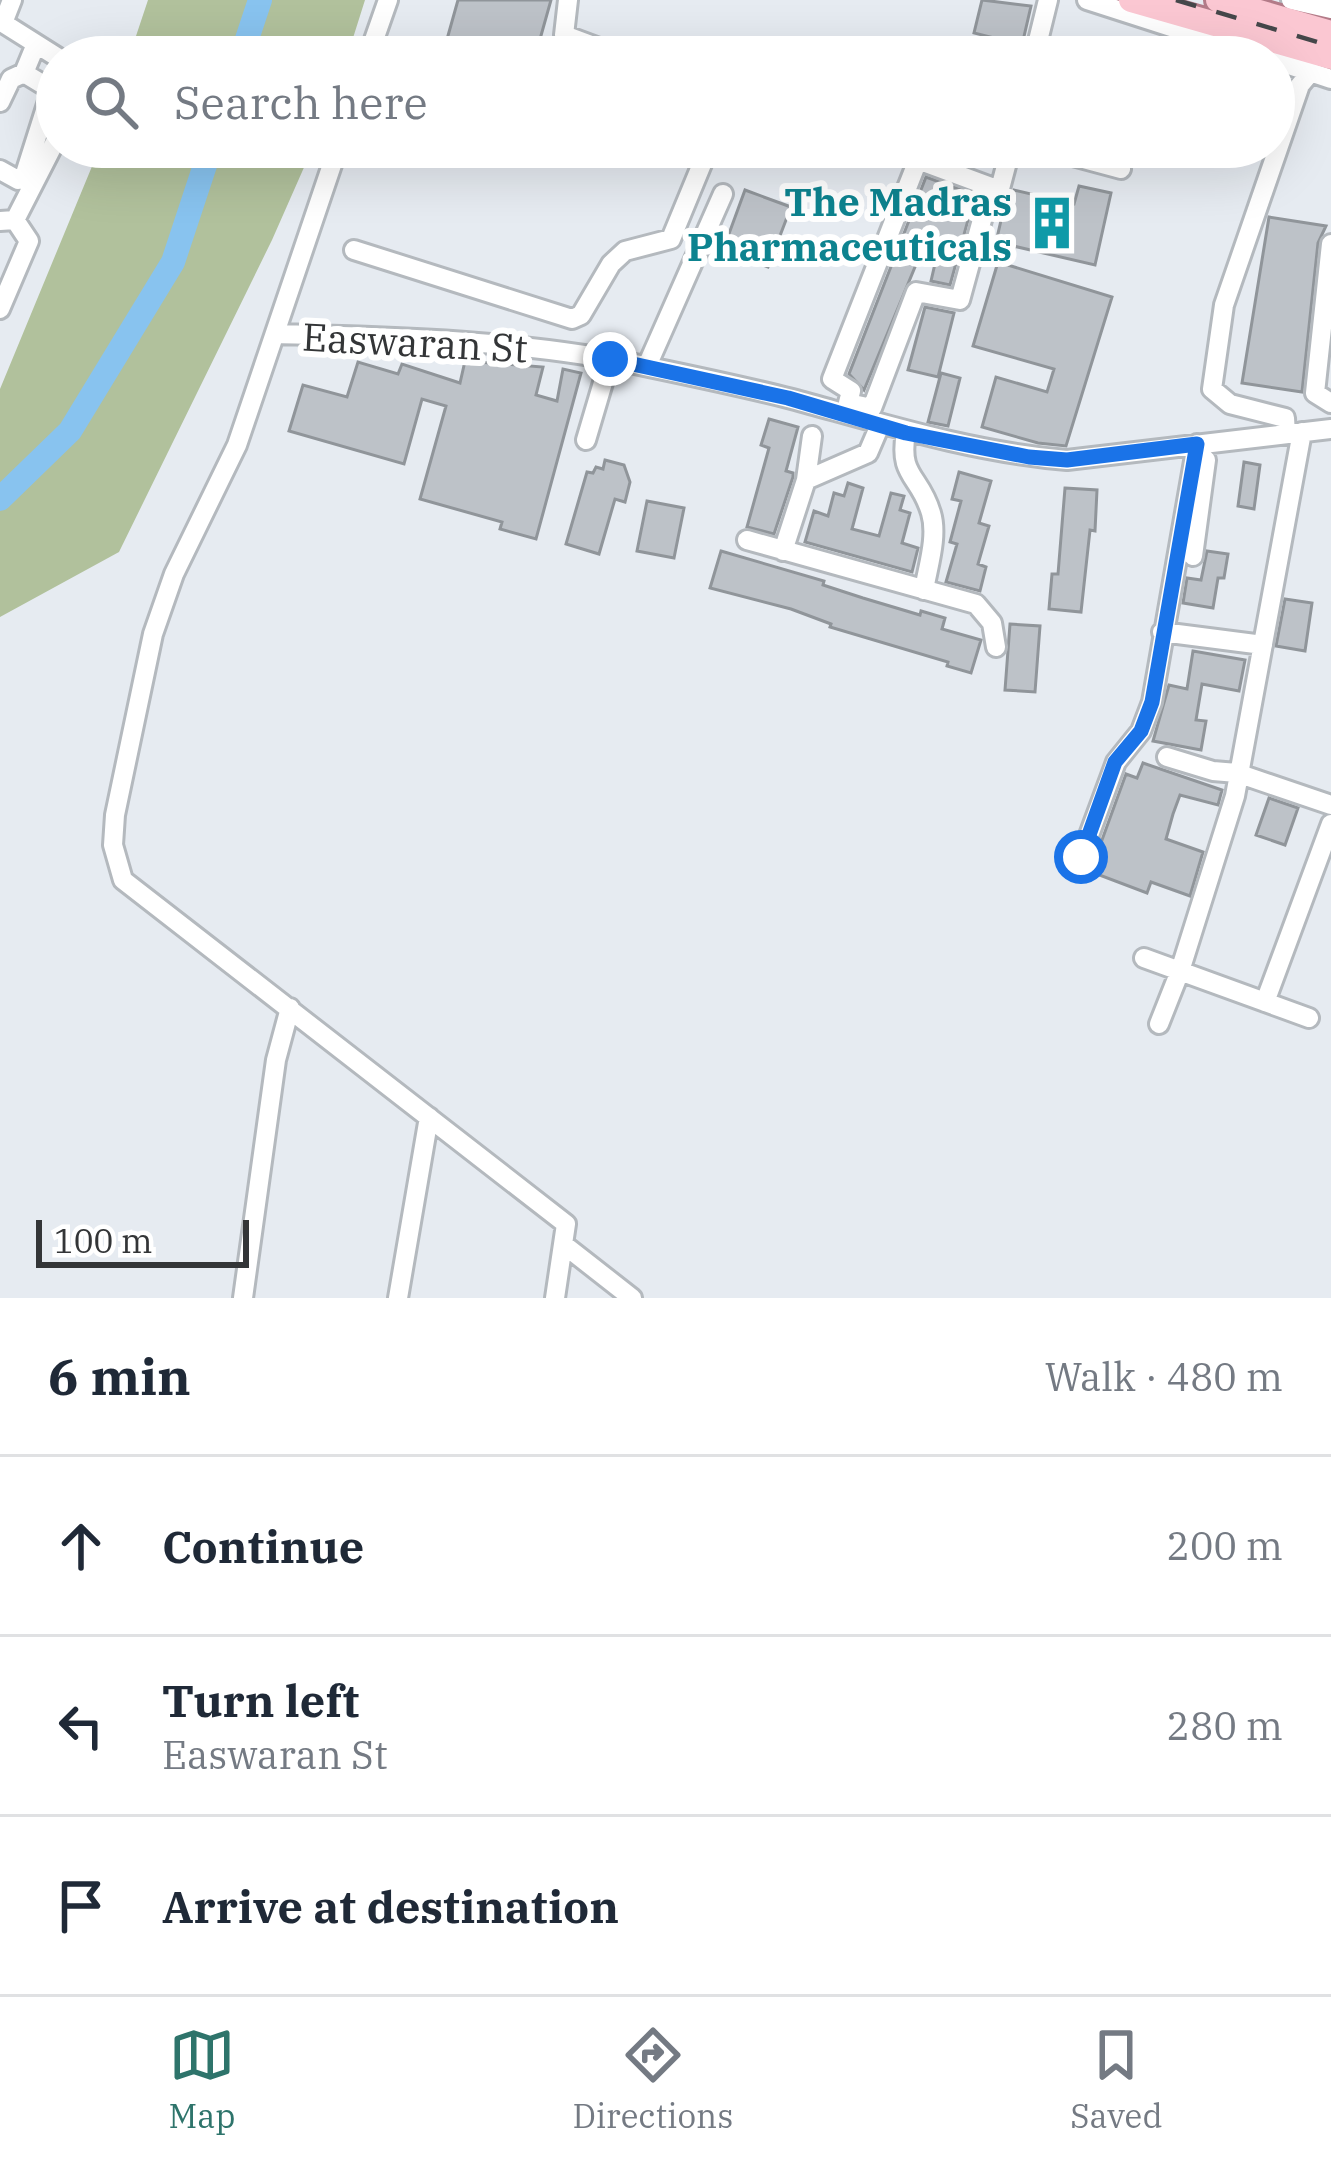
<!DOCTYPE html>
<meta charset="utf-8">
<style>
:root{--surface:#fff;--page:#f2f2f3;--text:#1f2937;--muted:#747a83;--line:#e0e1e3;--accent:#2e746b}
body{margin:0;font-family:"IBM Plex Serif",serif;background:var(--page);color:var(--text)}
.scale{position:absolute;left:36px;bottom:30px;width:213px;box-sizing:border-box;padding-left:12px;border:6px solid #333537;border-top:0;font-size:33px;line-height:42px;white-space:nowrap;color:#333537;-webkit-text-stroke:9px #fff;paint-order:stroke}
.stop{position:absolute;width:36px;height:36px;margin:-27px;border:9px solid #1a73e8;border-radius:50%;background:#fff}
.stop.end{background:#1a73e8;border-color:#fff;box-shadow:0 3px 12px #0008}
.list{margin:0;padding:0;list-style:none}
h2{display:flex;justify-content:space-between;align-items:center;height:156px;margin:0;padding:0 48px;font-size:51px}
h2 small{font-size:39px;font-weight:400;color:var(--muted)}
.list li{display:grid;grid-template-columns:78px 1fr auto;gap:36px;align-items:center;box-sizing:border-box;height:180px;padding:0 48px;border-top:3px solid var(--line)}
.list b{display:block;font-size:45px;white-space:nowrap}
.list p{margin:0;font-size:39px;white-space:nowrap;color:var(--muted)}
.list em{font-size:39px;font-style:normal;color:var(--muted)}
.icon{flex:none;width:66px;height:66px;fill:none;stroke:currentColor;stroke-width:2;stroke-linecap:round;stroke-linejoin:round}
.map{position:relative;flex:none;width:1331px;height:1298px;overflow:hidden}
.search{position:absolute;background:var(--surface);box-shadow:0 12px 48px #0002;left:36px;right:36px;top:36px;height:132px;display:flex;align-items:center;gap:30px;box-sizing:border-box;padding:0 42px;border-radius:66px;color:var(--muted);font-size:45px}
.sheet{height:696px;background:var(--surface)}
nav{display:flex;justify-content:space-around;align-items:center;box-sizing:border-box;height:168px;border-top:3px solid var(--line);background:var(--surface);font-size:33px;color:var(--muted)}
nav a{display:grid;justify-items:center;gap:6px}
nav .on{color:var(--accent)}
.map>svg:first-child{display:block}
.green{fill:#b1c19c}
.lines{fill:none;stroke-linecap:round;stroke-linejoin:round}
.river{stroke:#88c3ef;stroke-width:24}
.building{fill:#bdc2c8;stroke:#90959a;stroke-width:3}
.minor-casing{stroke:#b4b9be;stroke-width:24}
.major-casing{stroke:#b37b88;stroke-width:30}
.minor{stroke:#fff;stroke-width:18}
.major{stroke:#fbc7d2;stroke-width:24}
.rail{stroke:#45474a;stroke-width:4.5;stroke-dasharray:21 21;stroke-linecap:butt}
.route{stroke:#1a73e8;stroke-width:15}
.labels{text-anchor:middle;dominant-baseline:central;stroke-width:12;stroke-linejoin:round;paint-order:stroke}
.culture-label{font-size:39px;font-weight:bold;fill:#0d838f;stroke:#fff;text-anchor:end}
.street-label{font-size:39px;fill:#333537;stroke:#fff}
</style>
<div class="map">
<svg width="1331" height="1298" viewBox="0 0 1331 1298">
<rect width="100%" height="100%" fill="#e6ebf1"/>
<path class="green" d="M148,0H365L347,57H129Z
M100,147H313L272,240L119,552L0,617V389Z"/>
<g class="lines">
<path class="river" d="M241,57L260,0
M0,499L70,431L173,262L211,147"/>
</g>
<path class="building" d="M458,0H551L535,57H442Z
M982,0L1031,6L1022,45L974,33Z
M926,177L975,195L950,285L931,281L940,242L927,238L864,390L849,374Z
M1079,186L1111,193L1095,265L996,242L1003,212L1010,205L1014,190L1074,204Z
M745,190L791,207L768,267L723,250Z
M1269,217L1326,226L1318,243L1302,392L1242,383Z
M998,262L1112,297L1066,446L1038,443L982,427L996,377L1047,392L1054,369L973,346Z
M925,307L954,313L938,377L908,370Z
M465,361L543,367L536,395L557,401L563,369L581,373L536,539L500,529L502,522L420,499L446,406L422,399L404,464L289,431L303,385L347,397L358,362L398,374L402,364L460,383Z
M941,373L960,378L948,426L928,422Z
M769,419L798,427L786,471L793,473V477L774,534L747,527L769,448L761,445Z
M605,460L624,465L630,482L625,502L615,499L599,554L566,544L587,472L593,473L596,467L603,469Z
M1244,462L1260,465L1254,509L1238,506Z
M959,472L991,481L979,523L989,526L978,564L986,567L980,591L946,582L957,544L950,542L961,501L952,499Z
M848,483L863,488L852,529L879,536L891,493L904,496L900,510L910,513L902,543L918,548L912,572L805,542L814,511L828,516L834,493L844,496Z
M1065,488L1097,490L1095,531L1090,530L1081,612L1049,609L1052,574H1058Z
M647,501L684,508L674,558L637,551Z
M721,551L824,581L823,585L863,598L920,615L921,611L945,618L942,629L981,640L971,673L947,666L948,662L830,627L831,624L791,609L710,588Z
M1207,551L1228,554L1224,578H1218L1213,608L1183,603L1187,578L1201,580Z
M1285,599L1312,603L1305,651L1276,646Z
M1010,624L1040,626L1035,692L1005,690Z
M1193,651L1245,660L1239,691L1202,684L1196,720L1206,721L1201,750L1153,741L1169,685L1187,689Z
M1143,763L1222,790L1218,805L1180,795L1173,814L1166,839L1203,852L1190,896L1151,882L1147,893L1086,870L1094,862L1126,774L1137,778Z
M1269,798L1298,808L1285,845L1256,835Z"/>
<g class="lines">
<defs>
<path id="minor" d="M568,0L564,35L623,57
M1087,0L1264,57
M1291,0L1331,9
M0,21L57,57
M3,23L12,0
M368,57L388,0
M1034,57L1048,0
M1274,60L1331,79
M0,102L11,79L24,73L36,44
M338,147L237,445L174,574L153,634L115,815L113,845L123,880L566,1224L555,1298
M1039,147L1121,169
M918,160L991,187L960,300L916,292L872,408L848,403L851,391L832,379Z
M0,170L18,180L24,177L50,95L47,87L24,73
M997,200L1011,147
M15,220L57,138
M0,221L15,220L29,241L0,309
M1331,244L1315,393L1331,403
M354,250L572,319L581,315L611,264L625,251L671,239L709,147
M277,334C402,338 527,340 649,367C697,377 745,387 792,399C884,424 972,452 1067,460L1331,429
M647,366L723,194
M906,433C898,477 920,475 931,513C938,536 928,566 924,590
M1286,434L1285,418L1230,404L1212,389L1224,305L1300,85L1311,72
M586,440L610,359
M806,480L812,436
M747,540L976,604L992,623L996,647
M783,551L806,480L868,453L880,425
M1193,556L1206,460
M1162,632L1263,645
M1167,757L1213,771L1237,773L1331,805
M1081,857L1116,762L1141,731L1152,702L1197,444
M1144,958L1309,1018
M1265,1002L1331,824
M1159,1024L1180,971L1235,796L1302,432
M563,1244L632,1298
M243,1298L276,1060L290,1008
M398,1298L429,1117"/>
<path id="major" d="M1131,0L1331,57
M1218,0L1331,33"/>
</defs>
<use href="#minor" class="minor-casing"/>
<use href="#major" class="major-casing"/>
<use href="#minor" class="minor"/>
<use href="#major" class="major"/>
<path class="rail" d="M1176,0L1331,46"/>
</g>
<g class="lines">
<path class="route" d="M610,359L788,398L906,433L1029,457L1067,460L1197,444L1152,702L1141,731L1115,762L1081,857"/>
</g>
<defs>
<symbol id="building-bare" viewBox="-9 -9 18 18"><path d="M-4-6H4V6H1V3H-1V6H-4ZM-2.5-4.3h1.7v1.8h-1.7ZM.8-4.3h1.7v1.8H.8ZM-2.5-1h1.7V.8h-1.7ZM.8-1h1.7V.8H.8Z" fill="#0f9aa8" stroke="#fff" stroke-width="2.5" paint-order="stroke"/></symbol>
</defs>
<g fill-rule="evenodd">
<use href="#building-bare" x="1014" y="185" width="76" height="76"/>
</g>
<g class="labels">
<g class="culture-label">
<text x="1012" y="201">The Madras<tspan x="1012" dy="45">Pharmaceuticals</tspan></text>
</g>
<g class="street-label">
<text transform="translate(415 342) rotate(3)">Easwaran St</text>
</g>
</g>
</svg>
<div class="scale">100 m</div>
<div class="stop" style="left:1081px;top:857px"></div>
<div class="stop end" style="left:610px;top:359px"></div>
<div class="search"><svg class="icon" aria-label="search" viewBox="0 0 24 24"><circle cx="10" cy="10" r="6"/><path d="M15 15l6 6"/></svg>Search here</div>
</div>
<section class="sheet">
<h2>6 min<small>Walk · 480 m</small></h2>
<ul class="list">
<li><svg class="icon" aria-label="ahead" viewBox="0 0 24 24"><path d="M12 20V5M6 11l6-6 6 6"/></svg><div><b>Continue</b></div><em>200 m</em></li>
<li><svg class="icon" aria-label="left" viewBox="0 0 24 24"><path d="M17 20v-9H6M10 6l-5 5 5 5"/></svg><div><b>Turn left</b><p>Easwaran St</p></div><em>280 m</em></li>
<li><svg class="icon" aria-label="arrive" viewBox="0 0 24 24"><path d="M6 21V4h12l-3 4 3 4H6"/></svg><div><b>Arrive at destination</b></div></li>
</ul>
</section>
<nav>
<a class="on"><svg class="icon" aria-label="map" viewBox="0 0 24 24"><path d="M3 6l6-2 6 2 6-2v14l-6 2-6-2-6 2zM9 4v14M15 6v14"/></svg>Map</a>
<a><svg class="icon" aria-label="directions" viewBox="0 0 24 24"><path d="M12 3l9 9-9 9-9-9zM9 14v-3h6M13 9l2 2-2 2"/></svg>Directions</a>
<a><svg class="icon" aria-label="saved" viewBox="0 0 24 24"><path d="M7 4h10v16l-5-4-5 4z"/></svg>Saved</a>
</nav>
